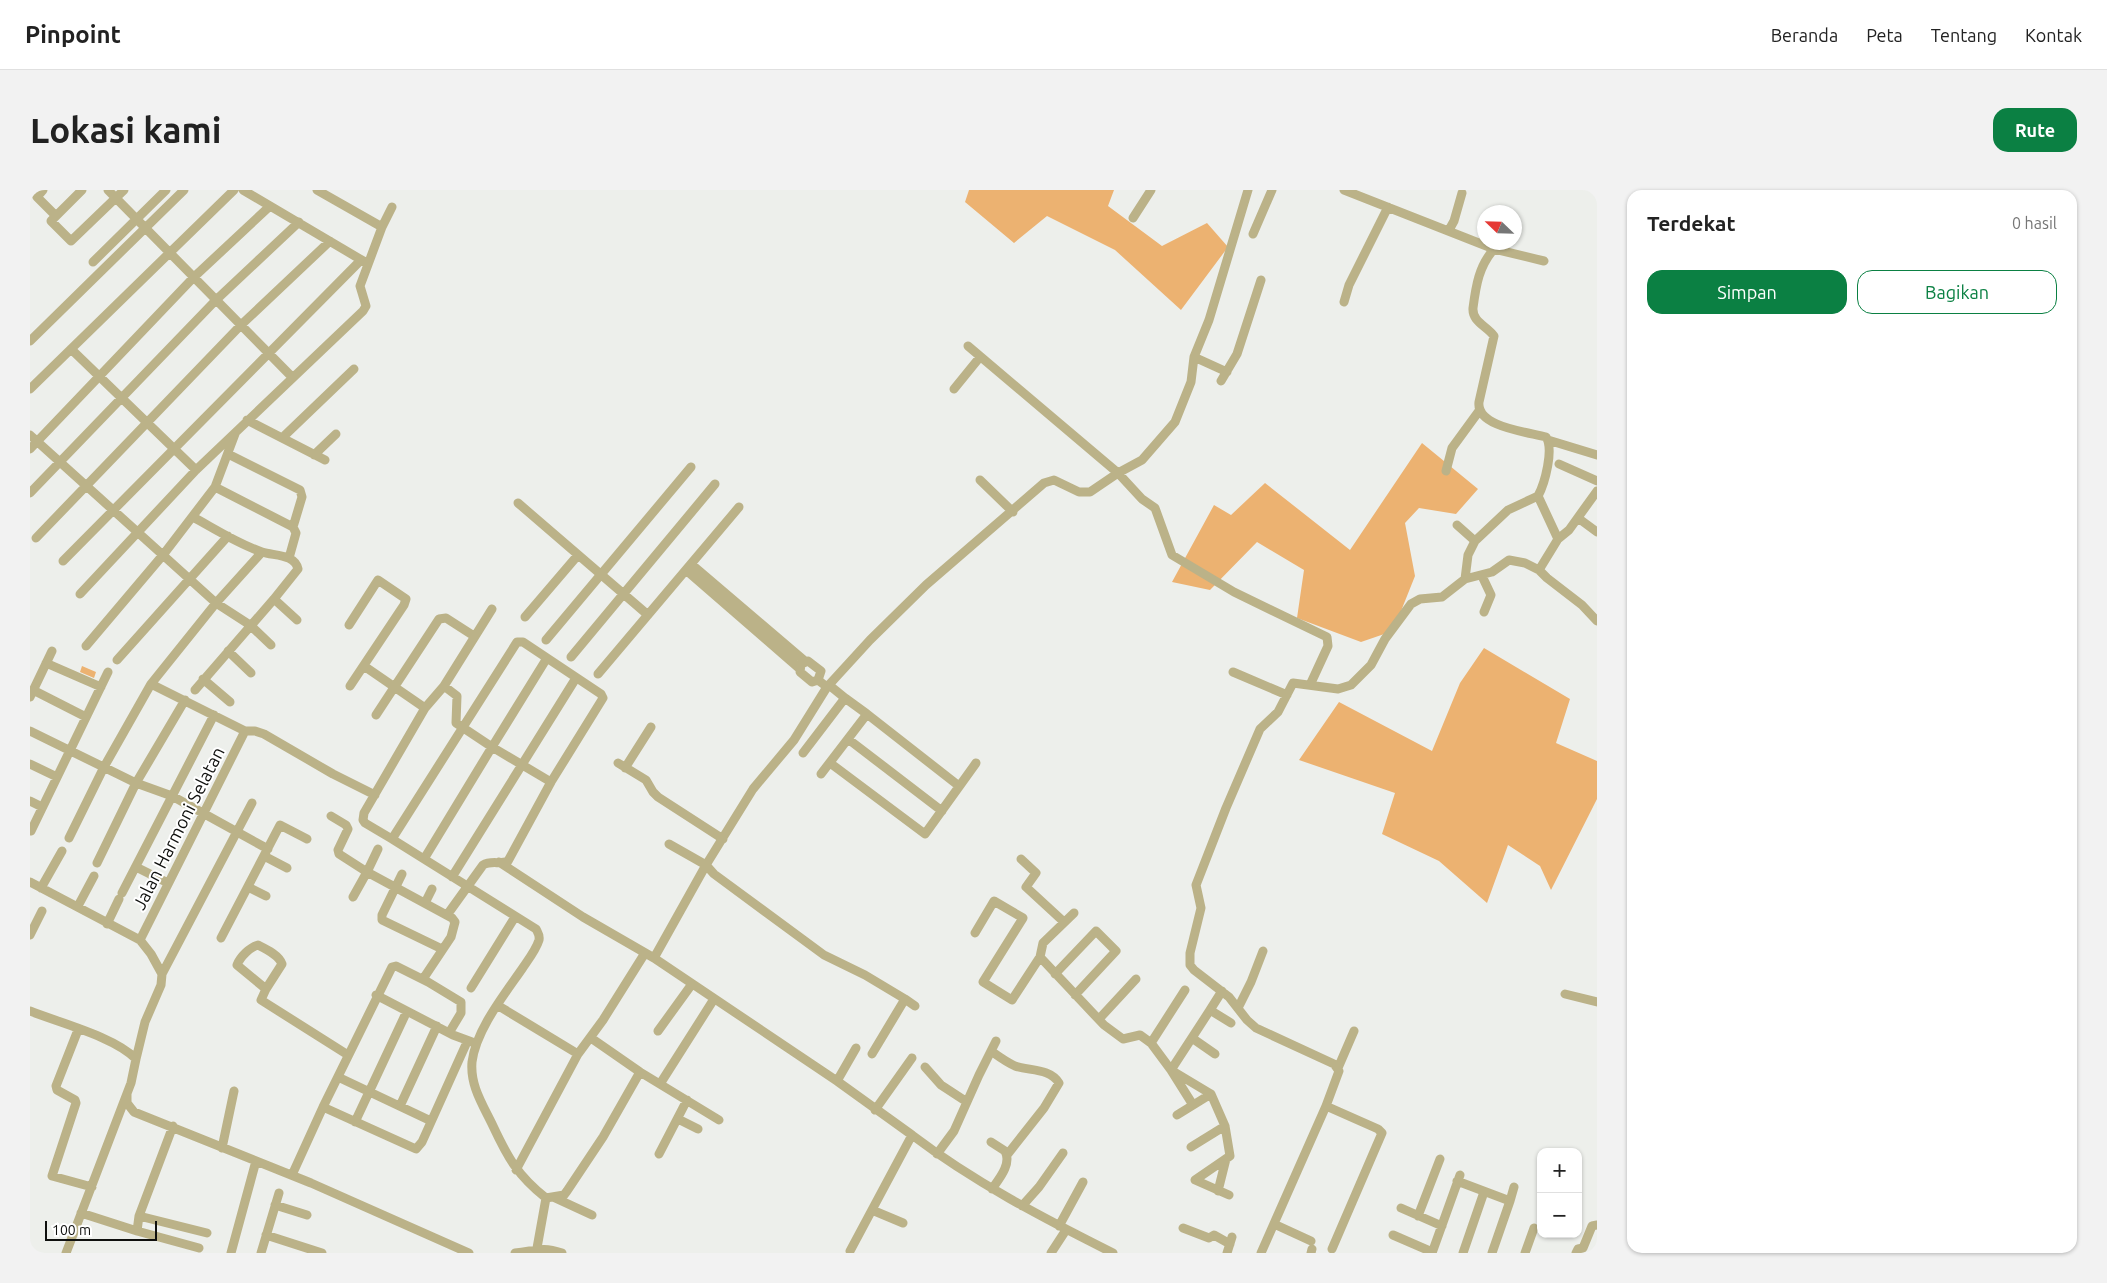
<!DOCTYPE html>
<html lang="id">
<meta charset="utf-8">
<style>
:root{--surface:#fff;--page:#f2f2f2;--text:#222;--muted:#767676;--line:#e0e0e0;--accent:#0b8043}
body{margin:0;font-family:Ubuntu,sans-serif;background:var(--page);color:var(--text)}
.controls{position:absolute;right:15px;bottom:15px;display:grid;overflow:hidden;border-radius:10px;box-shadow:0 1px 4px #0004}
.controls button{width:45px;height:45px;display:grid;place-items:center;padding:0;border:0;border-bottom:1px solid var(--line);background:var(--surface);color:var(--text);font:25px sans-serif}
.compass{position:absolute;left:1447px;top:15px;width:45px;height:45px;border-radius:50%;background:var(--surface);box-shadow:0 1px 4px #0004;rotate:293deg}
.scale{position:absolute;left:15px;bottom:12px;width:112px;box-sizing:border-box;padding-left:5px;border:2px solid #0f100e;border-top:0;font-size:14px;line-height:18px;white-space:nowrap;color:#0f100e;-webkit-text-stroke:4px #fff;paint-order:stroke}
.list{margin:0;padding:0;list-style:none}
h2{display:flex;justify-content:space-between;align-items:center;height:65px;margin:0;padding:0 20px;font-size:21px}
h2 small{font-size:16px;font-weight:400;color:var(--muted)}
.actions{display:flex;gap:10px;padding:15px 20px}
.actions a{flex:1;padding:11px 0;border:1px solid var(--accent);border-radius:15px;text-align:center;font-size:18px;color:var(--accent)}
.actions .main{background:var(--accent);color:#fff}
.map{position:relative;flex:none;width:1567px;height:1063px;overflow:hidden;border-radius:15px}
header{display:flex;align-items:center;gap:30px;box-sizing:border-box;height:70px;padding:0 25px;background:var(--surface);border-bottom:1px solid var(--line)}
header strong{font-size:24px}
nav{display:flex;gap:28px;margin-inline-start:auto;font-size:18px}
.intro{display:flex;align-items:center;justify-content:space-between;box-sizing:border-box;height:120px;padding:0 30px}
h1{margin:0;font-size:35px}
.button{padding:12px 22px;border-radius:15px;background:var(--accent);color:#fff;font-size:18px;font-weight:700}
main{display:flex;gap:30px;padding:0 30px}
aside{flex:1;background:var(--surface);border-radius:15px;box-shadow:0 1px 4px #0004}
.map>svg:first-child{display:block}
.green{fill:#ecb271}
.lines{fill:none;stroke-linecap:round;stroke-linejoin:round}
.street{stroke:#bbb288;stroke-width:9}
.labels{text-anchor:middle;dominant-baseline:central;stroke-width:4;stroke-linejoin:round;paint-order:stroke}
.street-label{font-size:18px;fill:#0f100e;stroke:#fff}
</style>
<header>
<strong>Pinpoint</strong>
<nav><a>Beranda</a><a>Peta</a><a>Tentang</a><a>Kontak</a></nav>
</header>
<div class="intro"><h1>Lokasi kami</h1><a class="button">Rute</a></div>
<main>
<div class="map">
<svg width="1567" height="1063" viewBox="0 0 1567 1063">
<rect width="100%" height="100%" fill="#edefeb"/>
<path class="green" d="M939,0H1084L1078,16L1132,56L1177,33L1198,57L1151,120L1085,60L1017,26L984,53L935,12Z
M1392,253L1448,299L1426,324L1389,318L1375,333L1385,386L1363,441L1331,452L1267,428L1274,380L1227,352L1180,400L1142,392L1184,315L1201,325L1235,293L1320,360Z
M1454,458L1540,509L1526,553L1567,571V609L1521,700L1510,676L1478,655L1457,713L1409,671L1352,644L1365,603L1269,570L1309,512L1402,561L1430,493Z
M52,476L66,482L64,488L50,482Z"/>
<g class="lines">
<path class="street" d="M13,0L7,7L26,26
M52,0L21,31L41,51L94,0
M78,0L262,187
M213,0L335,72
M287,0L352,37
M1314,0L1464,59L1514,71
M1103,28L1121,0
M1419,40L1424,31L1432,3
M1223,44L1242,0
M1464,59C1449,76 1446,95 1443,118C1442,132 1457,136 1464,146L1449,212C1446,237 1498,242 1516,247C1524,259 1515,293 1508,306L1528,349L1509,380L1517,388L1552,415L1567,431
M63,72L136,0
M1314,112L1319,95L1358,17
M0,151L154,0
M938,156L1088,283L1112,309L1125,318L1142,365L1204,402L1297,447L1298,456L1280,495
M41,159L166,280
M1164,167L1197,182
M1191,191L1207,164L1231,90
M0,199L204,0
M924,199L950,167
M217,230L295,270
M0,245L186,413L220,435L241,455
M252,248L324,179
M1518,250L1567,265
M0,259L164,87L240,16
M284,265L306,244
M1529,274L1567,291
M1416,281L1422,258L1449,221
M950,290L983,322
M185,297L263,337L272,307L270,300L198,264
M0,303L186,110L269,32
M488,313L618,425
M163,327C185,339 208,354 232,362C244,366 265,364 268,379L244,409L165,500
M1548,328L1567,342
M1427,335L1445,351
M6,348L211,135L300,51
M1528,349L1539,340L1567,301
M259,368L266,343L263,337
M33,371L331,70
M661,374L776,472
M656,380L770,479
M1452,386L1461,405L1454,422
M1435,389L1438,365L1445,351L1478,320L1508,306
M50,404L166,280L333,121L336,116L330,96L352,37L362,17
M244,409L267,430
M495,427L548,365
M319,435L348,390L376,409L374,415L320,496
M516,450L661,277
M56,456L133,365L185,297L205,244
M198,461L221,483
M541,467L685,294
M87,470L198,346
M16,473L71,497
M334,476L395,518
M1203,482L1257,505
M568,484L709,317
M173,489L200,512
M788,490L791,481L778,471L771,474L770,482L782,492L788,490L797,497
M121,494L215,541H225L234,544L303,584L345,605
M414,496L427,506L426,533L462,557L517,468
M3,500L56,527
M0,507L22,461
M837,524L929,596
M346,525L409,429L416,428L444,446
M0,541L106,593L142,606L238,659
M818,549L912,621
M773,563L815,508L799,495
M588,573L616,590L623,602L628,607L693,649
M800,573L895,644L946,573
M0,574L27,587
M595,578L621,537
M791,584L837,524L815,508
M0,611L12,617
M301,626L316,635L318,639L308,660L309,664L337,682L323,707
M1,641L78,482
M39,648L74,577L121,494L186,413L232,362
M362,649L335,633L333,630L334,623L395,518L414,496L462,419
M639,654L676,675L684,684L794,765L835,785L875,809L842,864
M348,659L337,682L422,728L425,732L421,747L393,789
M234,666L257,678
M394,669L462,557L521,592L573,508L571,504L493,452H487L362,649L506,739C508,743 510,745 509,750C506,760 498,770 492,779C474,805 446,840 442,872C440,896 453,915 463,936C478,968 488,986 516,1008L507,1058
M991,669L1006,683L996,697L1034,732
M469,672L553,727L624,768L807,891L882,945L820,1061
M67,673L106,593L155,510
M106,677L138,693
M372,684L352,725V730L412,759
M422,687L546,488
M0,692L110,750L121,764L132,784
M218,697L236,706
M11,698L32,661
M92,703L184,525
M395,713L402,699
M48,716L64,686
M1044,723L1013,753L1010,767L1074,835L1093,849L1110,845L1121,853
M417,725L453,675C461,670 471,675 478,671L521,592
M77,734L89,709
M945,743L964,711L993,728L953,792L982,810L1010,767
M0,745L12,721
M191,748L250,635L277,649
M110,750L215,541
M624,768L676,675L723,599L764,550L797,497L840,450L896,395L1014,293L1024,290L1049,302H1060L1088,283L1112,270L1145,232L1161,192L1164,167L1179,130L1218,0
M1025,784L1066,741L1086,761L1045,805
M441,798L485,727
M236,799L207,775C210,767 220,757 228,755C236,759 249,765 252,774L236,799L231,810L318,865
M1155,800L1121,853L1141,880L1163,915
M1192,801L1180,820L1201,833
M1535,804L1567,812
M346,805L423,845L442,852
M875,809L885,816
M467,815L548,864
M1208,818L1221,792L1233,761
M0,821C30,833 85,847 106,869L101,893L36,1063
M1069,829L1106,789
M48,840L26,896L27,900L45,910L46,913L22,986L62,997
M628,841L662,794
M561,848L610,882
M1162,848L1185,864
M961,861C968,866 976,872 985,876C999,881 1020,878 1029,893L1014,918L977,965
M106,869L115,832L131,795L132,784L222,613
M895,877L911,895L937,912
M1308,878L1324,841
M308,887L401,931
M807,891L826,858
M630,894L684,809
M97,904V913L104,922L281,993L439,1063
M370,916L407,836
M1296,916L1348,939L1352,943L1302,1059
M293,917L386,959L392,952L437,852
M845,920L882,868
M1147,925L1181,904L1141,880L1180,820
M648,929L668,939
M325,932L377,821
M1195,936L1200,966L1165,990L1199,1005
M882,945C944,992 1013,1028 1083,1063
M961,952L975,961C982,974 969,989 962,999
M1161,957L1195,936L1181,904
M192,958L204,901
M629,964L657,910
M907,964L924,941L949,885L966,851
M486,980L548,864L573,830L615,763
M262,985L293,917L362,777L366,776L398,792L431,812V823L419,843
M1427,991L1480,1011L1462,1063
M1188,1001L1196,969
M523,1007L562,1025
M516,1008L534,1005L537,1001L573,947L610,882L689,930
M1480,1011L1484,997
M245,1015L277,1025
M992,1016L1009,997L1033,963
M1371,1018L1412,1036
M842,1020L873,1033
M51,1023L107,1041L169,1058
M109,1026L177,1043
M1388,1026L1410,969
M1244,1034L1281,1051
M1029,1036L1053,992
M1153,1038L1179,1048L1184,1045L1200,1054
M107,1041L109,1026L143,936
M236,1045L292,1063
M1363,1045L1402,1062
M201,1063L226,971
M231,1063L249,1003
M485,1063C506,1061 511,1056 532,1063
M1021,1063L1036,1040
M1197,1063L1202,1047
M1231,1063L1296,916L1309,881L1304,874L1226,838L1217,830L1199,807L1164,780L1160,775V763L1171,718L1166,695L1196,618L1230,539L1248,522L1263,493L1308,499L1321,495L1341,475L1355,449L1381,414L1390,409L1412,407L1435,389L1462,382L1479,370L1495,373L1509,380
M1281,1063L1282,1059
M1402,1063L1430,985
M1433,1063L1454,1002
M1495,1063L1504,1038
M1546,1063L1548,1059L1553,1058L1562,1036L1567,1035"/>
</g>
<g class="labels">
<g class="street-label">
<text transform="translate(148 638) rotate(-63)">Jalan Harmoni Selatan</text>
</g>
</g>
</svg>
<div class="controls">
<button>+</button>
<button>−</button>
</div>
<svg class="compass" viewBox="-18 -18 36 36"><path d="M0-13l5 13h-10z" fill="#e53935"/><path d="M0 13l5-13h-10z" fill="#767676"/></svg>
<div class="scale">100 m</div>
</div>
<aside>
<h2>Terdekat<small>0 hasil</small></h2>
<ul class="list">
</ul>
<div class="actions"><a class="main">Simpan</a><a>Bagikan</a></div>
</aside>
</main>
